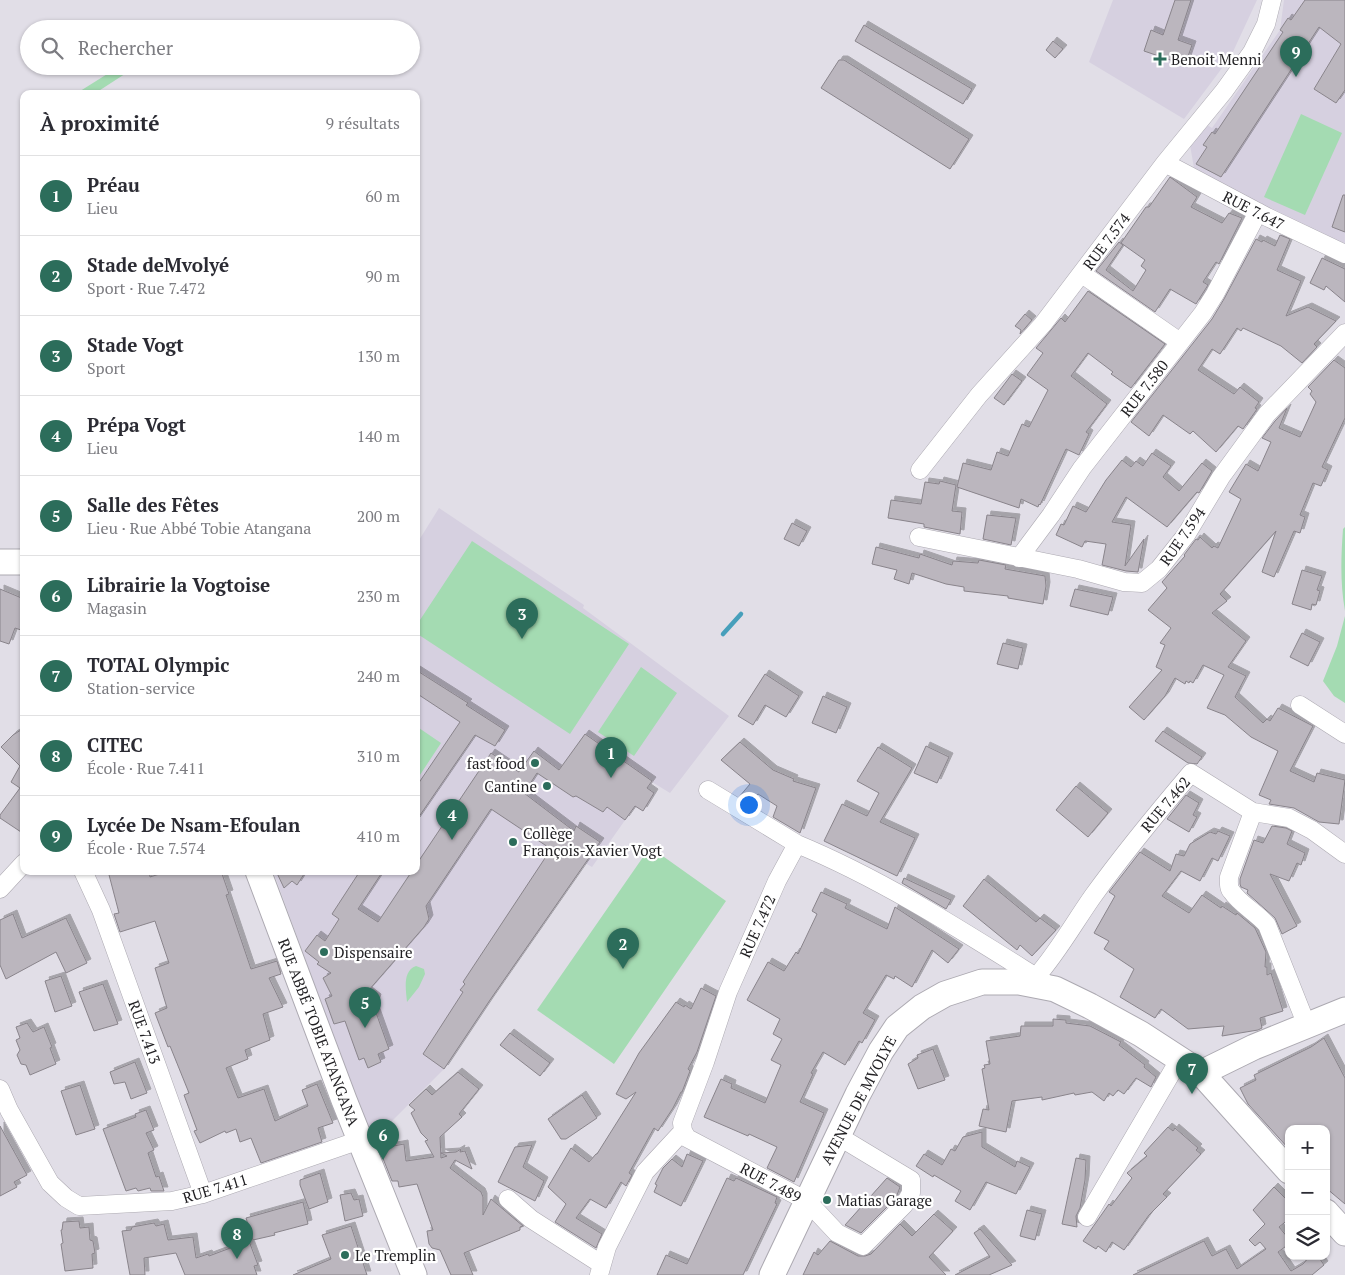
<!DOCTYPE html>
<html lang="fr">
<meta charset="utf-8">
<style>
:root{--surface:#fff;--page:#f2f2f3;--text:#2b2b33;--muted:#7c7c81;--line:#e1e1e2;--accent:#2c6d5b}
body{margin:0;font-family:"PT Serif",serif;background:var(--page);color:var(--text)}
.controls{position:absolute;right:15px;bottom:15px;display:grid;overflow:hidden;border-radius:10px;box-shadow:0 1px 4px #0004}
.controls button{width:45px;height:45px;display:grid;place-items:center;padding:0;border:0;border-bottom:1px solid var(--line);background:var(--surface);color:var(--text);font:25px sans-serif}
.you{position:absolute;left:748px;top:804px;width:18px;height:18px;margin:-12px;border:4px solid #fff;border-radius:50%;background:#1a73e8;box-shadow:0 0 0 8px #1a73e833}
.badge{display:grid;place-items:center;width:32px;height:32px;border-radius:50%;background:var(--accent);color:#fff;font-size:16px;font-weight:700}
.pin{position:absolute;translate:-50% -41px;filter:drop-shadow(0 1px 2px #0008)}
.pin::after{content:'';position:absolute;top:26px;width:18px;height:15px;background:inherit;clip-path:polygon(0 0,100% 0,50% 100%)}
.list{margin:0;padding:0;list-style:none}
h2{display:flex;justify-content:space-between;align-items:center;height:65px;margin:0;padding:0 20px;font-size:21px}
h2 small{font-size:16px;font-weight:400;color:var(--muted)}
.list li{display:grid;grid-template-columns:32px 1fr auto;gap:15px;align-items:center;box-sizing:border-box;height:80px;padding:0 20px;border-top:1px solid var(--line)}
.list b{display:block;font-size:19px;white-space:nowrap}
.list p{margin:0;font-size:16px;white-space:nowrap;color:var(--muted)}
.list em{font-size:16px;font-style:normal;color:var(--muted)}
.icon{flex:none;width:28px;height:28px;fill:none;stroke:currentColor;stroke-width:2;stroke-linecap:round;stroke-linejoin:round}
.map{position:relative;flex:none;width:1345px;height:1275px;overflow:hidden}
.search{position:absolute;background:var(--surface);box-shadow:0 1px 4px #0004;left:20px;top:20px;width:400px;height:55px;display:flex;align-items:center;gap:12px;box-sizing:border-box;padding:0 18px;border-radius:28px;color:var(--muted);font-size:19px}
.panel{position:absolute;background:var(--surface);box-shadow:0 1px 4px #0004;left:20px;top:90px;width:400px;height:785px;border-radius:10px}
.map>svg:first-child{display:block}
.built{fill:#d6d0e0}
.green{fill:#a4dbb2}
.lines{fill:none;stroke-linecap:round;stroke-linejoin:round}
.stream{stroke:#479fbb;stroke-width:4.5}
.building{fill:#bbb6be;stroke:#89848b;filter:url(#shadow)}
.street-casing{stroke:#aca9b1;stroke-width:19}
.secondary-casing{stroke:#aca9b1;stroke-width:27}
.street{stroke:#fff;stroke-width:18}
.secondary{stroke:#fff;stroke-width:25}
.poi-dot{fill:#2c6d5b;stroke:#fff;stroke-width:2}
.labels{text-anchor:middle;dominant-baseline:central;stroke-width:4.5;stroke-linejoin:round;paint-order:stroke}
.poi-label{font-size:15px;fill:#201f22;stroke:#fff;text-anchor:start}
.street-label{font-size:15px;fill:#201f22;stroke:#fff}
</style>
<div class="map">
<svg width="1345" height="1275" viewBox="0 0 1345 1275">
<defs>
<filter id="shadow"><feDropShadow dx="4" dy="-4" stdDeviation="0" flood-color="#0004"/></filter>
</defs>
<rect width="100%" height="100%" fill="#e1dee7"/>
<path class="built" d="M1113,0H1257L1231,56L1184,119L1089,62Z
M1284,0H1345V246L1259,205L1194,168L1190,145L1204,123L1212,128L1280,30Z
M439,508L584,605L583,608L729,716L670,793L652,782L648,788L655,793L643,811L635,806L592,867L585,863L484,1009L444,1069L372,1141L273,871H416V545Z"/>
<path class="green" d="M120,66H128L131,70L94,94L77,93Z
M1301,114L1342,133L1305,215L1264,197Z
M1345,527V611C1340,583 1341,557 1343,529Z
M472,541L629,644L570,734L416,633V626Z
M1345,616V703L1334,696L1323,681L1337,646Z
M641,667L677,693L634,756L598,732Z
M416,726L441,743L416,781Z
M650,847L726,901L614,1064L537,1010Z
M416,966L424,969L425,974L419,987L407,1002C406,990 402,971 416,966Z"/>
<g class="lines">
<path class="stream" d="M723,634L741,614"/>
</g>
<path class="building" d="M1175,0H1191L1178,40L1192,45L1185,65L1144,51L1151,30L1163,35Z
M1305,0H1345V90L1336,103L1314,89L1341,44L1319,27L1221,177L1196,164L1207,147L1203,145L1212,132L1215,134L1283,32L1280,30L1288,18L1291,20Z
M864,25L972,89L963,104L855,41Z
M1053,41L1063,49L1055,58L1046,50Z
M839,60H844L969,139L950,169L821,88Z
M1170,177L1197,197L1191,207L1222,223L1229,213L1242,218L1219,264L1216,262L1203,282L1208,285L1196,304L1170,289L1155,312L1096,271L1119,242L1123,245L1106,270L1133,291L1146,270L1141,266L1145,260L1121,243L1146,207H1149Z
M1343,195H1345V232L1332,227Z
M1280,235L1290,239L1277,270L1301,281L1286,316L1308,307L1336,321L1314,344L1317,347L1302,363L1281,346L1243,328L1241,331L1237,328L1220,354L1212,349L1198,370L1234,394L1240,387L1259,402L1255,408L1257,409L1255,412L1243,429L1238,426L1216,452L1193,431L1190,434L1163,415L1149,436L1131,422L1212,319L1224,299L1256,239L1262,242L1263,240L1275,246Z
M1322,258L1345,269V302L1326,286L1324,290L1310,283Z
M1088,291L1165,344L1131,388L1111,374L1113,372L1088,353L1071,376L1107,404L1086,432L1089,434L1079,455L1066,449L1040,505L1039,504L1038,507L1021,499L1019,508L957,487L963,463L991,470L997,452L1008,456L1022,424L1029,427L1048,390L1027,375L1043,353L1036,348L1061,318L1065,322Z
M1025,314L1032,320L1020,334L1021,330L1015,326Z
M1334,360L1345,368V418L1322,467L1328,470L1321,486L1313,483L1300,515L1305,517L1300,533L1294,531L1274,577L1262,572L1276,531L1220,594L1227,601L1212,613L1246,641L1228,667L1246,676L1235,697L1263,723L1267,719L1270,721L1278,708L1313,726L1290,771L1314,782L1317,773L1345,780L1339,824L1319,822L1294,808L1269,804L1271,800L1259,795L1278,751L1251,737L1225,715L1207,708L1224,675L1203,665L1193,683L1190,681L1189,683L1186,681L1185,684L1175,678L1165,696L1144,720L1129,707L1162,670L1156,667L1165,645L1160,643L1171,628L1148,610L1167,588L1162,582L1185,556L1184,555L1196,539L1198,540L1200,537L1212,548L1214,546L1218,548L1241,499L1229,492L1246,464L1258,471L1271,442L1262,438L1275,421L1287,408L1279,428L1300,437L1316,402L1310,394L1312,391L1308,387Z
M1012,374L1022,381L1004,405L994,398Z
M1152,453L1171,466L1163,477L1179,491L1202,463L1212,471L1199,493L1197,492L1167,527L1126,497L1112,522L1131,525L1125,566L1144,539L1138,572L1126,571L1102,565L1106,544L1085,541L1082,547L1056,535L1061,524L1064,525L1073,506L1086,512L1106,480L1122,460L1131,467L1136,461L1143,466Z
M940,481L956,485L952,511L962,512L960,534L924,527V524L888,518L891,500L921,504L925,482L939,484Z
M987,515L1016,518L1011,545L983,539Z
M792,523L807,531L799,546L784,539Z
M876,547L919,558L920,554L952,565L953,561L978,563L979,560L1006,565L1005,569L1045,576L1046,586L1043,604L1008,598V596L964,591V587L946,584L912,573L909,584L894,579L897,570L872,564Z
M1302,570L1322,576L1317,590L1320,591L1316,605L1312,604L1311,610L1292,604Z
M0,589L24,599V631L15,628L9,644L0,641Z
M1075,589L1113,597L1108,615L1070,606Z
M1302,633L1320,642L1308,666L1290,657Z
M1003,643L1023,648L1018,669L997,664Z
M416,670L468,703L466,705L505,730L495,746L475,735L416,821V787L460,722L416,693Z
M765,674L799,696L786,717L765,705L753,725L738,716Z
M823,696L847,707L836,733L812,723Z
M24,728V834L0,818V815L20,788L11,782L20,766L1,747L13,735Z
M1163,731L1202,757L1197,764L1188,763L1155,741Z
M585,734L652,781L647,788L654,793L643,811L635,806L625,820L607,807L603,812L576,796L573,797L537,773L524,793L574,831L576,826L600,842L490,1000L444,1069L423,1054L463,992L460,990L465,984L463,982L551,849L491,809L426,906L429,919L424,927L368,991L377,998L374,1007L389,1049L378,1054L381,1062L368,1068L364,1058L359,1060L345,1021L334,1024L325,999L332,996L323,978L331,973L317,964L319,962L305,951L317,935L325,941L339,919L332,914L360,871H383L358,909L378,922L412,871H416V865L491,753L519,772L534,751L559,770Z
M740,742L773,770L794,779L793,781L816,788L800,833L773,817L777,806L758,794L750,803L739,797L750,784L721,760Z
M926,746L949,757L937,783L914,773Z
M878,747L912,768L880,822L915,838L897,876L824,841L842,804L867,816L879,793L857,781Z
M1076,786L1108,813L1088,837L1056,810Z
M1186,795L1199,803L1193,815L1197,817L1189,832L1167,819Z
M1272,826L1286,828L1292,831L1287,844L1305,853L1301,865L1297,863L1289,881L1270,874L1297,926L1282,934L1275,918L1247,893L1248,890L1241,887L1240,884V879L1254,840L1263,843Z
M1218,831L1230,836L1218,861L1212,858L1200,881L1181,871L1162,896L1189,913L1202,895L1221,908L1222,906L1236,915L1237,913L1255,928L1266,952L1265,967H1267V975L1271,973L1283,1011L1260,1018L1262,1028L1258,1030L1222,1036L1224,1026L1188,1029L1161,1009L1155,1018L1120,997L1134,969L1104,949L1109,941L1094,933L1115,896L1109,892L1140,852L1170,871L1176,854L1184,856L1190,844L1210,832L1216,834Z
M108,871H149L150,877L169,871H221L229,894L226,895L251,969L277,961L281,974L269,978L283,1007L263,1014L270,1040L245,1050L248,1059L226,1068L238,1098L264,1089L275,1121L308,1106L302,1090L317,1084L333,1123L318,1128L322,1142L261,1163L251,1138L240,1142L236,1129L226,1133L225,1131L200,1143L194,1131L197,1130L184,1095L189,1093L170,1046L168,1047L155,1013L167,1008L155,968L169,963L155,921L120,932L114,914L119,913Z
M276,871H306L297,885L292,881L284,888Z
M904,878L951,900L946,909L902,883Z
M984,879L1036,922L1040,918L1056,930L1032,956L1020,945L1017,950L963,906Z
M821,892L847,904L845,908L887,929L895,907L959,949L948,963L932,950L912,987L895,976L894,979L886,975L863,1013L875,1020L862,1043L859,1041L845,1065L823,1052L811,1073L813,1074L800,1102L824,1113L794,1182L767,1168L777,1147L749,1134L748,1136L704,1117L721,1079L732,1084L731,1088L765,1103L781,1065L771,1060L782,1039L773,1034L780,1019L747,1000L768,962L784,971L796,952L798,954L817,914L812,911Z
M13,914L22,938L66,918L87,963L66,973L56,952L6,979L0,965V920Z
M61,976L72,1006L55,1012L45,981Z
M103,984L118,1024L94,1031L79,992Z
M701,988L716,996L697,1052L688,1069L690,1071L682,1092H681L673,1108L658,1131L654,1128L629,1173L632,1175L626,1186L621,1182L606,1208L590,1199L576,1218L602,1234L596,1248L555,1222L566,1204L548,1187L571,1148L589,1162L596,1154H597L636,1092L626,1099L616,1094L639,1053L676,1002L684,1007L685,1005L691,1009Z
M1053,1019L1066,1020V1023L1090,1026L1121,1042L1119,1045L1145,1065L1144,1067L1156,1077L1151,1087L1136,1078L1124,1094L1118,1090L1113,1096L1109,1093L1104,1101L1092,1092L1075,1095L1074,1093L1042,1100V1097L1012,1101L1006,1132L979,1126L983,1109L989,1110L982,1069L985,1068L984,1065L990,1064L986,1041L1020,1036L1021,1026H1053Z
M27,1023L33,1032L44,1027L52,1047L50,1048L56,1064L30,1075L26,1065L21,1064L17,1055L20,1050L16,1040L20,1038L16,1027Z
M510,1033L550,1063L540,1076L500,1045Z
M1324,1038L1345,1078V1204L1326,1188V1129H1289V1149L1248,1104L1240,1088L1256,1080L1254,1075L1311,1047Z
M933,1049L945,1080L918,1089L908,1064L918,1058L917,1055Z
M135,1062L147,1093L131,1099L125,1082L114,1084L110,1072Z
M458,1072L479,1089L459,1114L462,1117L440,1137L441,1158L447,1156L441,1153L456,1152L461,1149L460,1152L465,1151L472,1169L455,1160L450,1168L481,1192L483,1197V1215L491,1199L523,1226L520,1227V1230L464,1253L473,1275H451L440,1250L432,1248L429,1244L427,1231L433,1230L417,1184L399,1187L398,1181H392L380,1151L388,1149V1147L404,1144L406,1161L434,1157L425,1141L428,1140L421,1133L411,1113L415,1110L409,1105L426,1089L432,1095Z
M80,1085L95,1129L76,1135L61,1091Z
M582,1095L597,1118L566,1139H561L548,1119Z
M146,1110L154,1130L146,1133L154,1150L148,1153L156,1177L159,1176L164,1191H151L150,1188L138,1191L136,1188L126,1191L103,1129L136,1117L135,1114Z
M0,1126L27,1175L14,1182L17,1187L0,1196Z
M1168,1127L1173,1131L1175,1128L1198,1148L1196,1150L1201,1154L1163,1194L1167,1197L1149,1215L1124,1250L1112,1242L1106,1252L1098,1246L1096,1249L1083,1241L1109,1204L1111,1206L1132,1178L1127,1173L1147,1156L1144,1153Z
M982,1132V1147L1015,1167L1017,1161L1030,1167L1016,1194L986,1182L970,1210L955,1201L961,1191L934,1175L933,1177L916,1166L924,1154L942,1165L951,1149L955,1151L963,1137Z
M532,1145L523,1167L544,1181L535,1201L498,1182L515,1147Z
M687,1154L703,1161L681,1206L654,1192L657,1185L655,1184L663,1168L672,1159L682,1167Z
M1076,1158L1086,1160L1085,1180L1080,1208L1076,1216L1077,1227L1062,1224Z
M320,1173L328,1202L309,1209L300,1185V1180Z
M727,1178L734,1181L736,1178L777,1197L775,1203L777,1204L743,1275H657L666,1255L687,1264Z
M887,1178L900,1187L897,1195L891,1203L861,1233L845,1225Z
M1274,1187L1289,1202V1219L1279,1227L1289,1239V1244L1278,1252L1291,1271L1303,1264L1310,1256H1318L1324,1265L1312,1275H1133L1204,1241L1212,1256L1226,1249L1237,1269L1266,1249L1260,1242L1255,1246L1249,1240L1265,1224L1253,1210Z
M351,1193L354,1200L359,1199L363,1216L345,1221L340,1195Z
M303,1202L308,1224L274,1233L275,1235L253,1240L246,1218Z
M1027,1210L1042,1214L1035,1240L1020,1236Z
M934,1214L953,1231L929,1257L946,1275H803L814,1252L818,1255L830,1241L858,1256H865L871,1254L900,1224L912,1236Z
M79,1221L80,1228L89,1227L90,1240L93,1241L95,1253L92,1254L93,1268L65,1271L61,1244L63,1243L61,1230H62L63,1222Z
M154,1223L156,1226L164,1224L168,1240L193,1237L196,1258L208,1254L209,1256L249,1241L258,1265L254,1266L257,1275H185L176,1253L144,1258L145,1275H130L122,1231L131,1230L132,1227Z
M351,1226L367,1275H293L331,1259L322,1235Z
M980,1229L1012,1265L989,1275H955L990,1257L974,1233Z"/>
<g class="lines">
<defs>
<path id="street" d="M1165,163L1267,217L1345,254
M1082,274L1180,342
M920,470L979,395L1043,324L1165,163L1224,91L1252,52L1266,24L1272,0
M919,537L1078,569L1124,582L1142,583L1159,569L1186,535L1221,477L1267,414L1345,333
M1019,558L1051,515L1082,468L1203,313L1215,294L1258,212
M1300,705L1345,734
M708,790L797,844
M1253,812L1229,877C1229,882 1228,888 1232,892C1241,905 1257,913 1267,925L1307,1026
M83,871L101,910L203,1194
M0,889L24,863
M1036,977C1058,952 1074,923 1093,896C1124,853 1157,813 1191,773L1253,812L1289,818L1312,830L1345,854
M0,1089L9,1110L50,1183L66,1198L79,1206L172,1201L203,1194L360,1140
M683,1131L687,1138L807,1201L837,1233L863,1246L904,1205L911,1193V1180L838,1136
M508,1199L531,1219L598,1262L601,1266
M1087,1217L1179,1060
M599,1275L607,1247L645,1172L683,1131L682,1123L705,1062L728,992L777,881L797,844C884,880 964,932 1044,982"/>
<path id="secondary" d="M0,562H24
M258,871L344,1100L414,1275
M1201,1073L1254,1047L1345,1010
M1326,1212L1345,1233
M772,1275L858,1094L881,1051L897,1027L922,1007L945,994L982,982H1019L1055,989L1090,1006L1141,1034L1201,1073L1289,1171"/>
</defs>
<use href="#street" class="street-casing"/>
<use href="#secondary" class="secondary-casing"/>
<use href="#street" class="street"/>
<use href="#secondary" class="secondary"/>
</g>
<g class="poi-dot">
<path d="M1157.5 51.5h5v5h5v5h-5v5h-5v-5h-5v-5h5z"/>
<circle cx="535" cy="763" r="5"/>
<circle cx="547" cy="786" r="5"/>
<circle cx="513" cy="842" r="5"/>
<circle cx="324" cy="952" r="5"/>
<circle cx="827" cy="1200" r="5"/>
<circle cx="345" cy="1255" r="5"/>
</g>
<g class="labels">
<g class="poi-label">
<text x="1171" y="59">Benoit Menni</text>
<text x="525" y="763" text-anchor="end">fast food</text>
<text x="537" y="786" text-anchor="end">Cantine</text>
<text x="523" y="833">Collège<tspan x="523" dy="17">François-Xavier Vogt</tspan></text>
<text x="334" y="952">Dispensaire</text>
<text x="837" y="1200">Matias Garage</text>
<text x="355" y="1255">Le Tremplin</text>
</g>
<g class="street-label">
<text transform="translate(1254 210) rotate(27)">RUE 7.647</text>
<text transform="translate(1106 241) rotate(-53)">RUE 7.574</text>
<text transform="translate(1144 388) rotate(-52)">RUE 7.580</text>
<text transform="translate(1182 536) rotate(-55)">RUE 7.594</text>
<text transform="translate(1165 804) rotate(-50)">RUE 7.462</text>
<text transform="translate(757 926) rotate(-66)">RUE 7.472</text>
<text transform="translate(145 1032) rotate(70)">RUE 7.413</text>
<text transform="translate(319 1032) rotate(69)">RUE ABBÉ TOBIE ATANGANA</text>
<text transform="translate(858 1100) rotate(-62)">AVENUE DE MVOLYE</text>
<text transform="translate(771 1182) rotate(28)">RUE 7.489</text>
<text transform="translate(215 1188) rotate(-17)">RUE 7.411</text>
</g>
</g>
</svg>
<div class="controls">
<button>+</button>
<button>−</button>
<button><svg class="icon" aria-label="layers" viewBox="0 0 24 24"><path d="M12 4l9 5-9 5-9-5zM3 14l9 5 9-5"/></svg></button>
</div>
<div class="you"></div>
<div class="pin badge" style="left:611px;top:778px">1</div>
<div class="pin badge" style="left:623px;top:969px">2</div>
<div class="pin badge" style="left:522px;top:639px">3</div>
<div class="pin badge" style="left:452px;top:840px">4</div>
<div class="pin badge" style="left:365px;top:1028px">5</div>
<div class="pin badge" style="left:383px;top:1160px">6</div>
<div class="pin badge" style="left:1192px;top:1094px">7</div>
<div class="pin badge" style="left:237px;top:1259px">8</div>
<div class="pin badge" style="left:1296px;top:77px">9</div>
<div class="search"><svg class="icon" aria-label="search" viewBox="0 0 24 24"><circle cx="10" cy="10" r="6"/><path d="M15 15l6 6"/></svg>Rechercher</div>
<section class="panel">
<h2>À proximité<small>9 résultats</small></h2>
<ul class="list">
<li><span class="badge">1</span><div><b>Préau</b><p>Lieu</p></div><em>60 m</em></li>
<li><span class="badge">2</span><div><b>Stade deMvolyé</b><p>Sport · Rue 7.472</p></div><em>90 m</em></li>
<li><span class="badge">3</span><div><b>Stade Vogt</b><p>Sport</p></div><em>130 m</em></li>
<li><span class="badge">4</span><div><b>Prépa Vogt</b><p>Lieu</p></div><em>140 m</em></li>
<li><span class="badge">5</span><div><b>Salle des Fêtes</b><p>Lieu · Rue Abbé Tobie Atangana</p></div><em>200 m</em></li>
<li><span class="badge">6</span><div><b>Librairie la Vogtoise</b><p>Magasin</p></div><em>230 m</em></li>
<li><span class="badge">7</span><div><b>TOTAL Olympic</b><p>Station-service</p></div><em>240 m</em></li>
<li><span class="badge">8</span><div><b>CITEC</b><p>École · Rue 7.411</p></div><em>310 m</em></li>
<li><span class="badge">9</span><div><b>Lycée De Nsam-Efoulan</b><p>École · Rue 7.574</p></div><em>410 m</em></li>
</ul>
</section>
</div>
